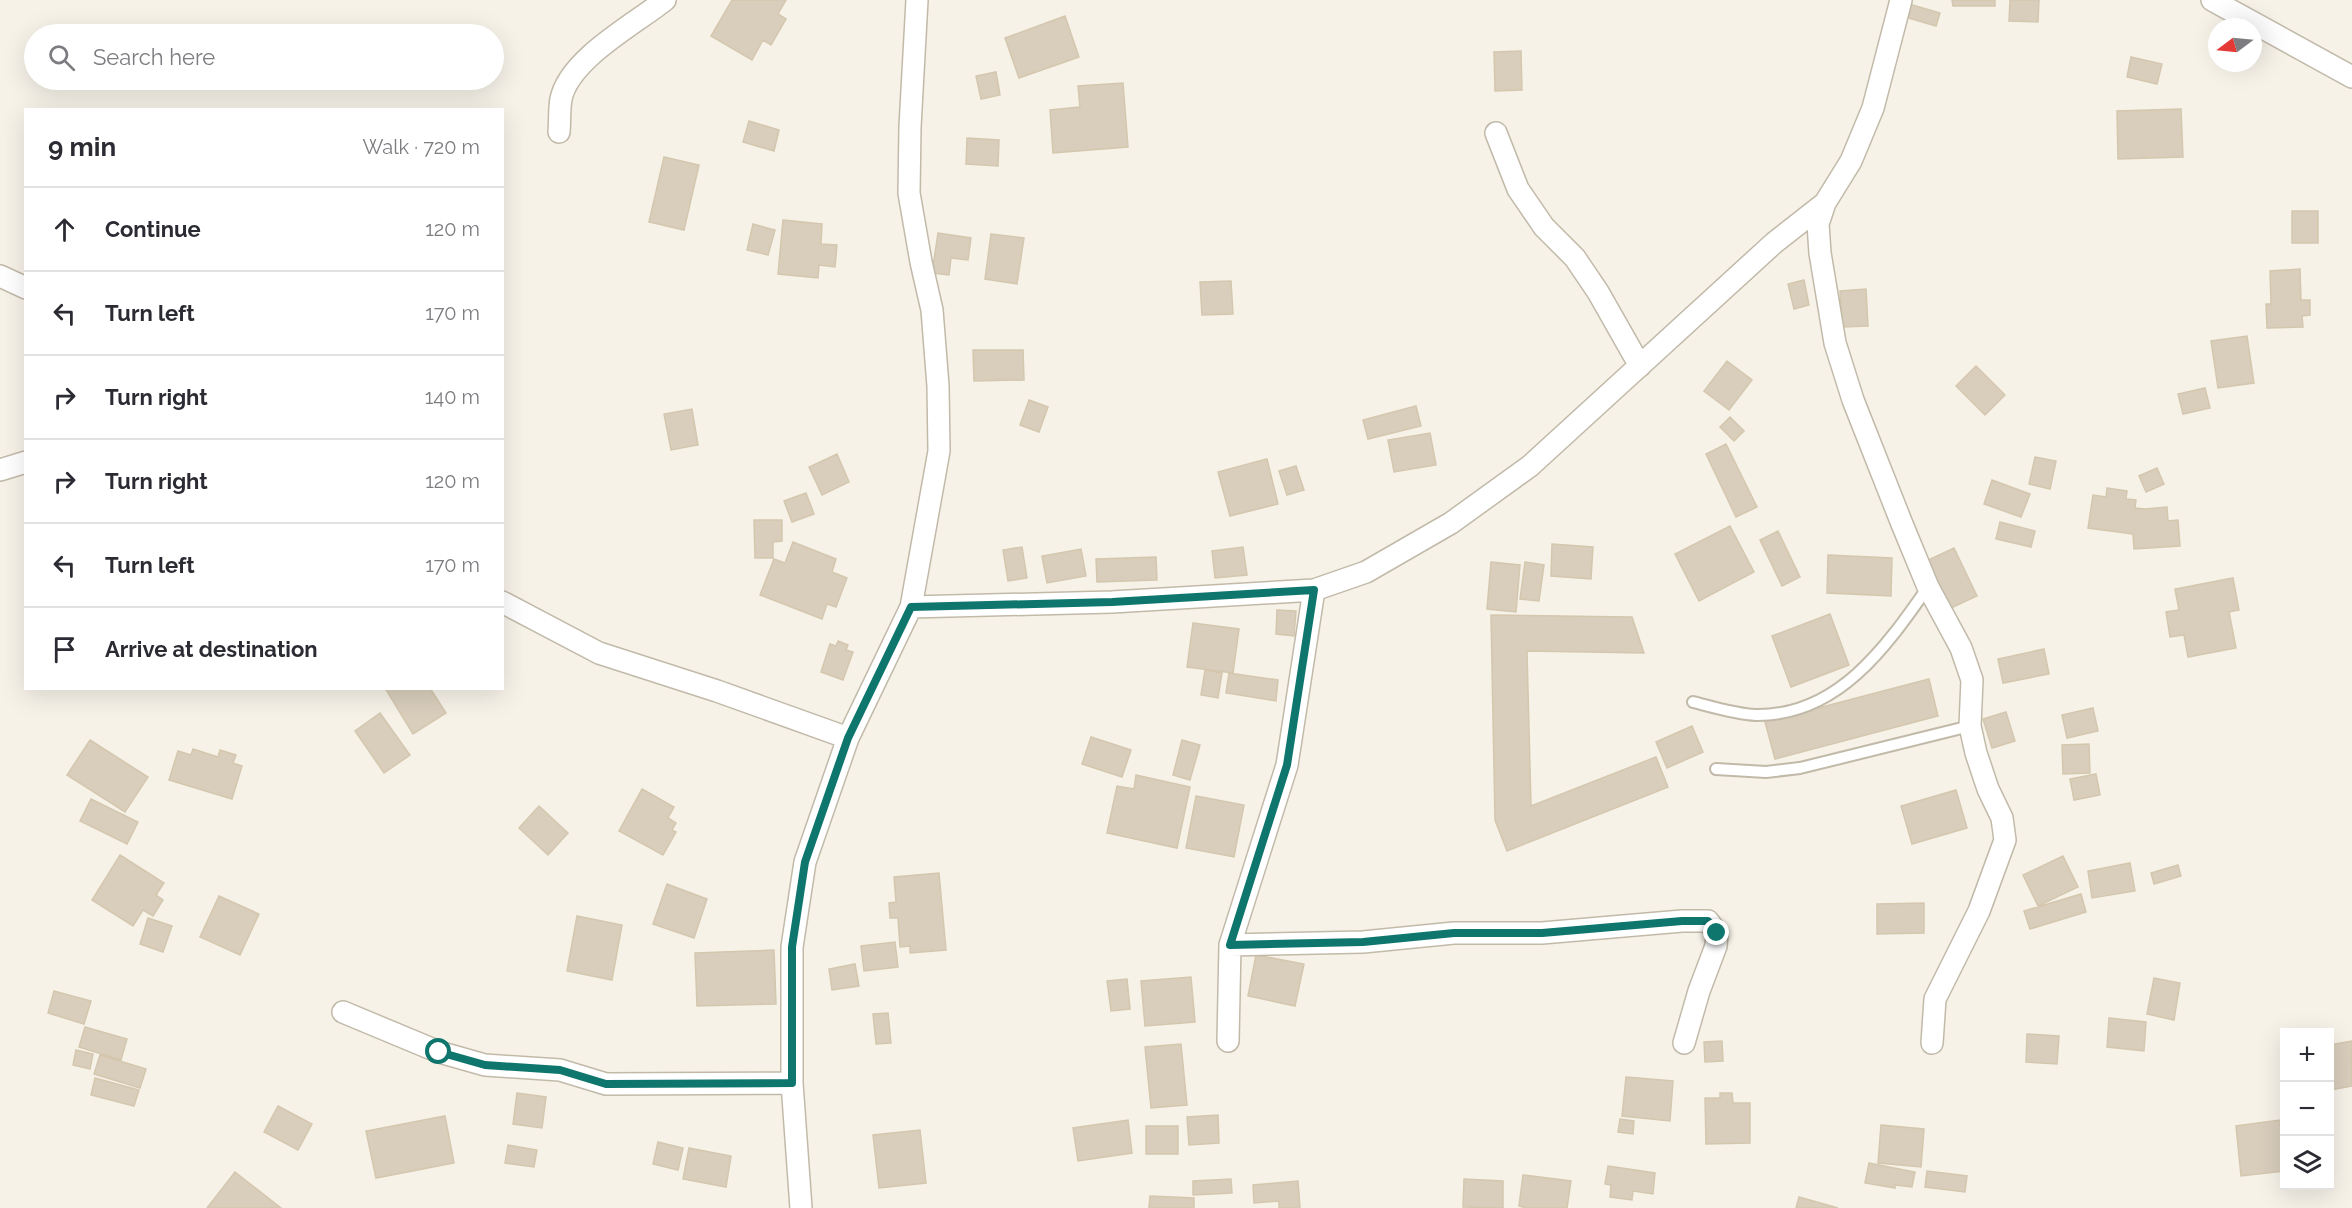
<!DOCTYPE html>
<meta charset="utf-8">
<style>
:root{--surface:#fff;--page:#f7f7f7;--text:#2b2b33;--muted:#7c7c81;--line:#e1e1e2}
body{margin:0;font-family:Raleway,sans-serif;background:var(--page);color:var(--text)}
.controls{position:absolute;right:18px;bottom:18px;display:grid;overflow:hidden;border-radius:0px;box-shadow:0 6px 24px #0002}
.controls button{width:54px;height:54px;display:grid;place-items:center;padding:0;border:0;border-bottom:2px solid var(--line);background:var(--surface);color:var(--text);font:30px sans-serif}
.compass{position:absolute;left:2208px;top:18px;width:54px;height:54px;border-radius:50%;background:var(--surface);box-shadow:0 6px 24px #0002;rotate:254deg}
.stop{position:absolute;width:18px;height:18px;margin:-14px;border:4px solid #0f766e;border-radius:50%;background:#fff}
.stop.end{background:#0f766e;border-color:#fff;box-shadow:0 2px 6px #0008}
.list{margin:0;padding:0;list-style:none}
h2{display:flex;justify-content:space-between;align-items:center;height:78px;margin:0;padding:0 24px;font-size:26px}
h2 small{font-size:20px;font-weight:400;color:var(--muted)}
.list li{display:grid;grid-template-columns:39px 1fr auto;gap:18px;align-items:center;box-sizing:border-box;height:84px;padding:0 24px;border-top:2px solid var(--line)}
.list b{display:block;font-size:22px;white-space:nowrap}
.list em{font-size:20px;font-style:normal;color:var(--muted)}
.icon{flex:none;width:33px;height:33px;fill:none;stroke:currentColor;stroke-width:2;stroke-linecap:round;stroke-linejoin:round}
.map{position:relative;flex:none;width:2352px;height:1208px;overflow:hidden}
.search{position:absolute;background:var(--surface);box-shadow:0 6px 24px #0002;left:24px;top:24px;width:480px;height:66px;display:flex;align-items:center;gap:15px;box-sizing:border-box;padding:0 21px;border-radius:33px;color:var(--muted);font-size:22px}
.panel{position:absolute;background:var(--surface);box-shadow:0 6px 24px #0002;left:24px;top:108px;width:480px;height:582px;border-radius:0px}
.map>svg:first-child{display:block}
.building{fill:#d9cebc;stroke:#d4c7ae;stroke-width:1.5}
.lines{fill:none;stroke-linecap:round;stroke-linejoin:round}
.service-casing{stroke:#c2baa9;stroke-width:14}
.minor-casing{stroke:#c2baa9;stroke-width:24}
.service{stroke:#fff;stroke-width:10}
.minor{stroke:#fff;stroke-width:21}
.route{stroke:#0f766e;stroke-width:8}
</style>
<div class="map">
<svg width="2352" height="1208" viewBox="0 0 2352 1208">
<rect width="100%" height="100%" fill="#f6f2e8"/>
<path class="building" d="M732,0H786L778,14L786,19L771,45L763,40L752,60L711,36Z
M1952,0H1995V6H1953Z
M2010,0H2039L2038,22L2009,21Z
M1909,4L1940,13L1936,26L1905,17Z
M1065,16L1079,57L1019,78L1005,38Z
M1521,51L1522,90L1495,91L1494,52Z
M2131,57L2162,64L2157,84L2127,77Z
M996,72L1000,95L981,99L976,76Z
M1123,83L1128,147L1053,153L1050,110L1080,107L1078,86Z
M2181,109L2183,157L2118,159L2117,111Z
M749,121L779,130L774,151L743,142Z
M967,138L999,140L998,166L966,164Z
M664,157L699,165L684,230L649,222Z
M2292,211H2318V243H2292Z
M783,220L822,224L821,244L837,245L835,267L819,265L818,278L778,274Z
M753,224L775,230L768,255L747,250Z
M938,233L971,238L968,260L951,258L949,275L932,273Z
M991,234L1024,238L1017,284L985,279Z
M2300,269L2301,300H2310V315L2302,316L2303,327L2267,328L2266,304H2271L2270,271Z
M1804,280L1809,305L1794,309L1788,284Z
M1231,281L1233,314L1202,315L1200,282Z
M1866,289L1868,326L1842,327L1840,291Z
M2247,336L2254,383L2218,388L2211,341Z
M973,350H1023L1024,380L974,381Z
M1727,361L1752,380L1729,410L1704,391Z
M1976,366L2005,395L1985,415L1956,386Z
M2205,388L2210,408L2183,414L2178,394Z
M1029,400L1048,407L1039,432L1020,425Z
M1416,406L1421,426L1368,439L1363,420Z
M692,409L698,445L671,450L664,414Z
M1730,417L1744,431L1734,441L1720,427Z
M1430,433L1436,465L1394,472L1388,440Z
M1726,444L1757,507L1736,517L1706,454Z
M837,454L849,482L822,495L809,467Z
M2035,457L2056,461L2050,489L2029,484Z
M1267,459L1278,504L1230,516L1218,472Z
M1296,466L1304,490L1287,495L1279,471Z
M2157,468L2164,484L2146,492L2139,476Z
M1992,480L2030,494L2021,517L1984,504Z
M2107,488L2127,491L2126,499L2136,500L2135,508L2145,509L2167,507L2168,521L2178,520L2180,546L2134,549L2133,534L2088,528L2093,495L2106,497Z
M806,493L814,514L792,522L784,501Z
M754,520H782V541L773,542V558H755Z
M2000,522L2035,531L2031,547L1996,539Z
M1730,526L1754,572L1699,601L1675,554Z
M1778,531L1800,577L1782,586L1760,540Z
M793,542L836,559L832,572L847,578L836,607L827,604L822,619L760,595L774,559L785,563Z
M1552,544L1593,547L1591,579L1551,576Z
M1022,547L1027,578L1008,581L1003,550Z
M1243,547L1247,575L1215,578L1212,551Z
M1954,548L1977,596L1949,609L1926,561Z
M1081,549L1086,576L1047,583L1042,556Z
M1828,555L1892,558L1891,596L1827,593Z
M1156,557L1157,580L1097,582L1096,559Z
M1491,562L1520,565L1516,612L1487,609Z
M1525,562L1544,565L1539,601L1520,599Z
M2233,578L2239,610L2229,612L2236,648L2188,657L2184,635L2170,637L2166,612L2179,610L2175,589Z
M1277,610L1296,611L1294,636L1276,634Z
M1830,614L1849,665L1791,687L1772,636Z
M1491,615L1632,617L1644,653L1527,651L1531,806L1656,757L1668,787L1507,851L1495,820Z
M1193,623L1239,629L1233,673L1187,667Z
M838,641L848,645L846,650L853,652L843,680L821,672L830,644L836,646Z
M2044,649L2049,674L2003,683L1998,659Z
M1205,670L1222,673L1218,698L1201,695Z
M1229,673L1278,680L1276,701L1226,693Z
M1929,679L1938,716L1775,759L1765,722Z
M385,688H430L446,713L413,734Z
M2093,708L2098,731L2067,738L2062,715Z
M2006,712L2015,741L1992,748L1983,719Z
M380,713L410,755L384,773L355,731Z
M1692,726L1703,752L1667,768L1656,742Z
M1091,737L1131,750L1122,777L1082,764Z
M90,740L148,777L125,812L67,775Z
M1182,740L1200,745L1190,780L1173,775Z
M2089,744L2090,773L2063,774L2062,745Z
M193,749L218,757L220,750L236,755L233,763L242,766L232,799L169,780L178,751L191,755Z
M2096,774L2100,795L2074,800L2070,779Z
M1136,775L1190,787L1177,848L1107,833L1117,786L1134,789Z
M642,789L674,807L668,818L676,823L672,830L676,832L663,855L619,831Z
M1956,790L1967,828L1912,844L1901,806Z
M1196,796L1244,805L1234,857L1186,848Z
M91,799L138,822L127,844L80,821Z
M539,806L568,833L548,855L519,828Z
M120,855L164,883L156,895L163,900L153,916L143,910L133,926L92,900Z
M2063,856L2078,887L2038,906L2023,875Z
M2130,863L2135,891L2092,898L2088,871Z
M2178,865L2181,876L2154,884L2151,873Z
M939,873L946,950L910,953V946L900,947L898,918H890L889,903L896,902L894,877Z
M667,884L707,899L694,938L653,924Z
M2081,894L2086,912L2030,929L2024,911Z
M219,896L259,914L240,955L200,937Z
M1924,903V933L1877,934V904Z
M577,916L622,925L612,980L567,971Z
M148,918L172,926L163,952L140,944Z
M895,942L898,967L864,971L861,946Z
M774,950L776,1004L697,1006L695,953Z
M1256,955L1304,964L1295,1006L1248,996Z
M855,964L859,986L832,990L829,969Z
M1191,977L1195,1022L1145,1026L1141,981Z
M2154,978L2180,983L2174,1020L2147,1014Z
M1127,979L1130,1009L1111,1011L1107,981Z
M54,991L91,1001L84,1024L48,1013Z
M888,1013L891,1043L876,1044L873,1014Z
M2109,1018L2146,1022L2144,1051L2107,1047Z
M85,1027L127,1039L121,1060L79,1047Z
M2027,1034L2059,1036L2057,1064L2026,1062Z
M1722,1041L1723,1061L1705,1062L1704,1042Z
M2352,1041V1086L2330,1090V1045Z
M1181,1044L1187,1105L1151,1108L1145,1047Z
M76,1050L93,1054L90,1069L73,1065Z
M100,1055L146,1069L140,1088L94,1074Z
M1626,1077L1673,1081L1670,1121L1622,1116Z
M95,1078L139,1090L134,1106L91,1095Z
M517,1093L546,1097L542,1128L513,1124Z
M1720,1093H1732L1733,1103H1750V1143L1706,1144L1705,1098H1720Z
M278,1106L312,1124L298,1150L264,1132Z
M1218,1115L1219,1143L1189,1145L1187,1117Z
M445,1116L454,1163L376,1178L366,1131Z
M1620,1119L1634,1121L1633,1134L1618,1132Z
M1128,1120L1132,1153L1078,1161L1073,1128Z
M2280,1120L2284,1171L2241,1176L2236,1126Z
M1881,1125L1924,1129L1921,1167L1878,1163Z
M1146,1126H1178V1154H1146Z
M920,1130L926,1183L879,1188L873,1135Z
M658,1142L683,1148L678,1170L653,1164Z
M508,1145L537,1150L534,1167L505,1163Z
M689,1148L731,1156L726,1187L683,1179Z
M1869,1163L1915,1172L1912,1187L1895,1185V1188L1865,1183Z
M1608,1166L1655,1173L1653,1194L1633,1191L1632,1200L1610,1197L1611,1185L1605,1184Z
M1927,1171L1967,1176L1965,1192L1925,1187Z
M235,1172L281,1208H207Z
M1523,1175L1571,1181L1567,1208H1526L1519,1206Z
M1231,1179L1232,1193L1193,1195V1181Z
M1464,1179L1503,1181V1208L1463,1207Z
M1298,1181L1300,1208H1279V1201L1254,1203L1253,1185Z
M1150,1196L1194,1198V1208H1149Z
M1799,1197L1838,1208H1796Z"/>
<g class="lines">
<defs>
<path id="service" d="M1693,702C1713,707 1735,714 1756,715C1838,716 1886,647 1928,587
M1716,769L1766,772L1800,768L1970,726"/>
<path id="minor" d="M1901,0L1873,108L1851,161L1825,203L1818,224L1820,253L1835,343L1853,400L1902,524L1928,587L1961,648L1972,680L1970,726L1976,753L1988,789L2002,818L2005,840L1979,911L1935,999L1932,1043
M2212,0L2352,77
M559,132C560,122 559,110 561,99C569,59 635,24 665,0
M1496,133L1518,189L1544,227L1575,258L1598,292L1640,366
M0,276L26,288
M0,470L26,462
M502,602L599,653L717,691L848,738
M911,607L1112,602L1314,590L1366,572L1451,523L1530,466L1774,243L1825,203
M1230,945L1363,942L1454,933H1542L1682,921H1708L1717,933L1716,946L1699,991L1684,1043
M343,1012L439,1052L485,1065L560,1070L606,1084L792,1083
M1228,1041L1230,945L1287,765L1314,590
M801,1208L792,1083V947L805,862L848,738L911,607L939,451L938,386L932,310L921,262L909,193L910,127L917,0"/>
</defs>
<use href="#service" class="service-casing"/>
<use href="#minor" class="minor-casing"/>
<use href="#service" class="service"/>
<use href="#minor" class="minor"/>
</g>
<g class="lines">
<path class="route" d="M439,1052L485,1065L560,1070L606,1084L792,1083V947L805,862L848,738L911,607L1112,602L1314,590L1287,765L1230,945L1363,942L1454,933H1542L1682,921H1708L1717,933"/>
</g>
</svg>
<div class="controls">
<button>+</button>
<button>−</button>
<button><svg class="icon" aria-label="layers" viewBox="0 0 24 24"><path d="M12 4l9 5-9 5-9-5zM3 14l9 5 9-5"/></svg></button>
</div>
<svg class="compass" viewBox="-18 -18 36 36"><path d="M0-13l5 13h-10z" fill="#e53935"/><path d="M0 13l5-13h-10z" fill="#7c7c81"/></svg>
<div class="stop" style="left:439px;top:1052px"></div>
<div class="stop end" style="left:1717px;top:933px"></div>
<div class="search"><svg class="icon" aria-label="search" viewBox="0 0 24 24"><circle cx="10" cy="10" r="6"/><path d="M15 15l6 6"/></svg>Search here</div>
<section class="panel">
<h2>9 min<small>Walk · 720 m</small></h2>
<ul class="list">
<li><svg class="icon" aria-label="ahead" viewBox="0 0 24 24"><path d="M12 20V5M6 11l6-6 6 6"/></svg><div><b>Continue</b></div><em>120 m</em></li>
<li><svg class="icon" aria-label="left" viewBox="0 0 24 24"><path d="M17 20v-9H6M10 6l-5 5 5 5"/></svg><div><b>Turn left</b></div><em>170 m</em></li>
<li><svg class="icon" aria-label="right" viewBox="0 0 24 24"><path d="M7 20v-9h11M14 6l5 5-5 5"/></svg><div><b>Turn right</b></div><em>140 m</em></li>
<li><svg class="icon" aria-label="right" viewBox="0 0 24 24"><path d="M7 20v-9h11M14 6l5 5-5 5"/></svg><div><b>Turn right</b></div><em>120 m</em></li>
<li><svg class="icon" aria-label="left" viewBox="0 0 24 24"><path d="M17 20v-9H6M10 6l-5 5 5 5"/></svg><div><b>Turn left</b></div><em>170 m</em></li>
<li><svg class="icon" aria-label="arrive" viewBox="0 0 24 24"><path d="M6 21V4h12l-3 4 3 4H6"/></svg><div><b>Arrive at destination</b></div></li>
</ul>
</section>
</div>
